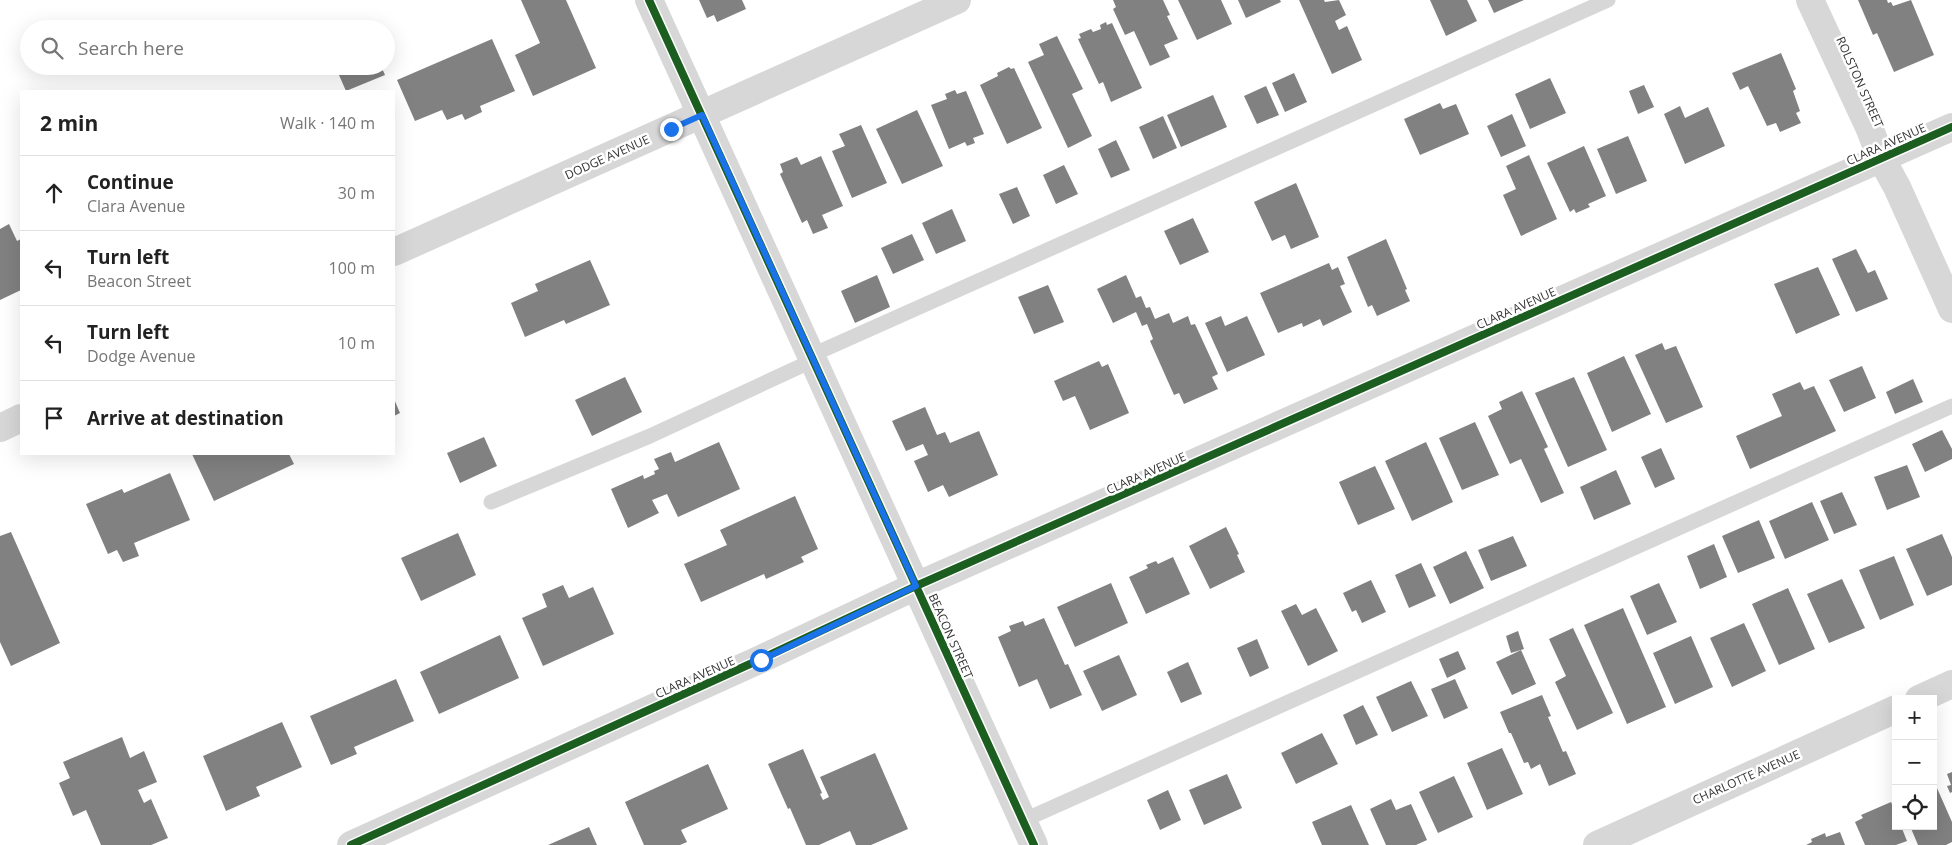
<!DOCTYPE html>
<meta charset="utf-8">
<style>
:root{--surface:#fff;--page:#f6f6f6;--text:#222;--muted:#767676;--line:#e0e0e0}
body{margin:0;font-family:"Open Sans",sans-serif;background:var(--page);color:var(--text)}
.controls{position:absolute;right:15px;bottom:15px;display:grid;overflow:hidden;border-radius:0px;box-shadow:0 5px 20px #0002}
.controls button{width:45px;height:45px;display:grid;place-items:center;padding:0;border:0;border-bottom:1px solid var(--line);background:var(--surface);color:var(--text);font:25px sans-serif}
.stop{position:absolute;width:15px;height:15px;margin:-11px;border:4px solid #1a73e8;border-radius:50%;background:#fff}
.stop.end{background:#1a73e8;border-color:#fff;box-shadow:0 1px 5px #0008}
.list{margin:0;padding:0;list-style:none}
h2{display:flex;justify-content:space-between;align-items:center;height:65px;margin:0;padding:0 20px;font-size:21px}
h2 small{font-size:16px;font-weight:400;color:var(--muted)}
.list li{display:grid;grid-template-columns:32px 1fr auto;gap:15px;align-items:center;box-sizing:border-box;height:75px;padding:0 20px;border-top:1px solid var(--line)}
.list b{display:block;font-size:19px;white-space:nowrap}
.list p{margin:0;font-size:16px;white-space:nowrap;color:var(--muted)}
.list em{font-size:16px;font-style:normal;color:var(--muted)}
.icon{flex:none;width:28px;height:28px;fill:none;stroke:currentColor;stroke-width:2;stroke-linecap:round;stroke-linejoin:round}
.map{position:relative;flex:none;width:1952px;height:845px;overflow:hidden}
.search{position:absolute;background:var(--surface);box-shadow:0 5px 20px #0002;left:20px;top:20px;width:375px;height:55px;display:flex;align-items:center;gap:12px;box-sizing:border-box;padding:0 18px;border-radius:28px;color:var(--muted);font-size:19px}
.panel{position:absolute;background:var(--surface);box-shadow:0 5px 20px #0002;left:20px;top:90px;width:375px;height:365px;border-radius:0px}
.map>svg:first-child{display:block}
.building{fill:#818181}
.lines{fill:none;stroke-linecap:round;stroke-linejoin:round}
.lane{stroke:#d7d7d7;stroke-width:15}
.street{stroke:#d7d7d7;stroke-width:28}
.cycleway-casing{stroke:#fff;stroke-width:11}
.cycleway{stroke:#1b5e20;stroke-width:8}
.route{stroke:#1a73e8;stroke-width:6}
.labels{text-anchor:middle;dominant-baseline:central;stroke-width:5;stroke-linejoin:round;paint-order:stroke}
.street-label{font-size:12px;fill:#333;stroke:#fff}
</style>
<div class="map">
<svg width="1952" height="845" viewBox="0 0 1952 845">
<rect width="100%" height="100%" fill="#fff"/>
<path class="building" d="M521,0H566L596,68L533,96L515,55L540,43Z
M699,0H742L746,9L717,22L714,15L707,18Z
M1113,0H1163L1170,15L1167,16L1178,39L1164,45L1170,57L1150,66L1134,31L1125,35L1113,9L1116,7Z
M1178,0H1221L1232,24L1197,40Z
M1238,0H1280L1281,2L1246,18Z
M1299,0H1324L1325,2L1339,0L1346,15L1335,21L1339,30L1347,26L1362,60L1332,74Z
M1430,0H1467L1477,21L1446,36Z
M1488,0H1524L1494,13Z
M1858,0H1887L1888,3L1891,2L1893,6L1911,0L1934,55L1894,72L1877,33L1873,35Z
M1106,22L1107,25L1112,23L1142,88L1111,102L1103,82L1099,84L1078,39L1081,38L1079,34L1091,29L1093,32L1101,29L1100,25Z
M1057,36L1083,89L1072,94L1092,136L1068,148L1028,62L1044,55L1039,44Z
M492,39L515,91L480,106L482,112L465,120L462,114L447,120L442,110L415,121L397,80Z
M1781,53L1796,89L1793,91L1800,111L1796,113L1801,123L1780,132L1776,123L1767,126L1748,86L1740,90L1732,73Z
M335,66H381L385,75L346,91Z
M1009,67L1011,69L1014,68L1042,128L1007,144L980,85L998,76L997,73Z
M1294,73L1307,102L1285,112L1272,83Z
M1550,78L1566,113L1530,129L1515,94Z
M1644,85L1654,107L1638,114L1629,91Z
M1266,86L1279,115L1257,124L1244,96Z
M955,90L957,94L966,91L984,134L973,138L975,143L967,146L965,142L949,149L931,105L947,99L945,94Z
M1213,95L1227,127L1181,147L1167,115Z
M1440,103L1443,109L1456,104L1469,134L1420,155L1404,119Z
M1680,106L1685,118L1708,107L1725,146L1685,164L1664,114Z
M917,110L943,166L902,184L876,129Z
M1512,114L1526,146L1501,157L1487,126Z
M1163,116L1177,148L1153,159L1139,127Z
M861,125L887,183L852,198L832,151L845,146L839,134Z
M1628,136L1647,181L1616,194L1597,149Z
M1116,140L1130,170L1111,178L1098,149Z
M1584,146L1606,196L1588,204L1590,207L1576,213L1574,209L1570,212L1547,163Z
M1529,155L1557,219L1521,236L1503,195L1516,189L1506,166Z
M821,156L843,206L822,215L828,228L813,234L807,220L802,223L780,174L783,172L780,164L797,157L801,165Z
M1064,165L1078,194L1056,204L1043,175Z
M1296,183L1319,237L1291,249L1285,235L1272,241L1254,202Z
M1017,187L1030,216L1013,224L999,194Z
M952,209L966,241L936,254L922,223Z
M1193,218L1209,252L1180,265L1164,231Z
M9,224L17,241L21,239V290L0,300V229Z
M912,234L924,260L893,274L881,248Z
M1386,239L1407,289L1405,290L1410,301L1377,316L1372,305L1368,307L1347,257Z
M1856,249L1868,273L1875,270L1888,299L1856,312L1832,259Z
M590,260L610,305L566,324L564,320L525,337L511,303L538,291L535,284Z
M1329,263L1332,270L1338,267L1345,284L1340,286L1352,312L1323,326L1320,319L1303,327L1302,323L1278,333L1260,293Z
M1818,267L1840,315L1796,334L1774,284Z
M877,275L890,307L855,323L841,291Z
M1126,275L1136,298L1141,296L1146,308L1150,307L1155,319L1169,313L1173,323L1188,316L1191,325L1195,324L1218,374L1212,377L1218,389L1184,404L1179,393L1174,395L1150,341L1153,339L1147,324L1142,326L1136,312L1113,323L1097,289Z
M1048,285L1064,322L1034,334L1018,297Z
M1221,316L1225,326L1247,316L1265,355L1227,372L1205,323Z
M1662,343L1665,350L1676,346L1703,407L1666,423L1635,355Z
M1624,356L1651,414L1612,432L1587,373Z
M1099,361L1102,367L1108,364L1129,413L1090,430L1075,396L1063,401L1054,381Z
M1862,366L1876,398L1844,412L1829,380Z
M625,377L642,412L592,436L575,400Z
M1574,377L1607,450L1568,467L1535,393Z
M1913,379L1923,402L1895,414L1886,392Z
M1800,382L1804,390L1814,386L1836,431L1750,469L1736,436L1782,416L1772,394Z
M1522,391L1548,447L1544,449L1564,493L1541,503L1521,459L1510,464L1488,416L1502,409L1499,402Z
M394,399L400,413L394,416Z
M925,407L937,435L945,432L950,443L979,431L998,475L949,497L943,485L928,492L914,461L928,455L923,444L906,451L892,421Z
M1475,422L1499,475L1462,490L1439,438Z
M1942,430L1952,449V459L1925,472L1912,444Z
M484,437L497,466L460,483L447,453Z
M719,442L740,489L678,517L667,494L652,500L659,513L628,528L611,489L643,475L644,479L655,474L654,471L659,469L654,459L671,452L675,462Z
M1426,442L1453,502L1412,521L1385,461Z
M1661,448L1675,479L1655,488L1641,457Z
M192,454H289L294,464L214,501Z
M1907,465L1920,497L1887,510L1874,477Z
M1375,466L1395,509L1358,525L1339,482Z
M1616,470L1631,504L1594,520L1580,487Z
M170,473L190,520L134,543L139,556L123,562L117,550L108,554L86,504L122,489L124,493Z
M1842,492L1857,525L1834,534L1820,501Z
M795,496L818,549L801,557L804,562L766,579L764,574L701,602L684,564L727,545L720,530Z
M1812,502L1829,540L1785,559L1769,521Z
M1759,520L1775,558L1738,573L1722,536Z
M1226,527L1239,554L1237,555L1245,572L1210,589L1189,546Z
M11,532L60,643L11,666L0,642V536Z
M458,533L476,575L421,601L401,558Z
M1942,534L1952,557V585L1927,596L1906,549Z
M1513,536L1527,566L1491,581L1478,550Z
M1714,544L1727,577L1700,589L1687,556Z
M1466,551L1484,588L1450,604L1433,567Z
M1894,556L1914,605L1880,620L1859,570Z
M1173,557L1190,594L1146,614L1129,577L1148,568L1146,565L1156,561L1158,564Z
M1421,563L1436,596L1409,608L1395,575Z
M1842,579L1865,628L1829,643L1807,594Z
M1371,580L1386,612L1362,623L1356,610L1352,612L1343,593Z
M1111,583L1128,623L1075,647L1057,607Z
M1659,583L1677,622L1647,635L1630,596Z
M563,585L569,598L593,587L614,634L543,666L522,618L547,607L542,594Z
M1788,588L1815,649L1779,665L1752,604Z
M1296,604L1302,615L1316,608L1338,651L1308,666L1281,611Z
M1623,608L1666,707L1627,724L1584,625Z
M1044,618L1065,665L1068,664L1082,695L1050,709L1037,679L1019,687L998,637L1011,631L1009,626L1023,621L1025,626Z
M1744,623L1766,671L1732,687L1710,638Z
M1573,628L1613,713L1577,730L1555,682L1566,676L1549,639Z
M1518,631L1524,649L1511,653L1506,636Z
M500,635L519,678L439,714L420,672Z
M1691,636L1713,687L1675,704L1653,653Z
M1257,639L1269,668L1250,677L1237,648Z
M1521,650L1536,684L1512,695L1496,662Z
M1458,651L1466,669L1447,678L1439,659Z
M1119,655L1137,695L1102,711L1083,671Z
M1188,662L1202,694L1181,703L1167,672Z
M396,679L414,721L354,747L357,754L331,765L310,716Z
M1455,679L1468,708L1444,719L1431,689Z
M1411,681L1428,716L1392,732L1376,697Z
M1542,695L1551,716L1548,717L1563,752L1566,751L1576,774L1549,786L1540,764L1531,769L1528,762L1524,763L1511,733H1509L1500,712Z
M1363,705L1378,735L1356,745L1343,715Z
M282,722L302,767L256,787L260,796L226,811L203,756Z
M1322,733L1338,764L1296,784L1281,753Z
M122,737L130,758L144,751L157,782L138,790L144,803L151,799L168,838L151,845H101L86,810L73,816L59,783L70,778L63,762Z
M1502,748L1523,794L1487,810L1467,763Z
M803,749L822,793L820,794L823,800L829,797L820,777L875,753L908,829L871,845H856L850,831L819,845H806L790,808L788,809L768,764Z
M708,764L728,809L681,830L687,842L680,845H644L625,802Z
M1952,772V792L1950,793L1947,786L1951,785L1947,774Z
M1227,774L1242,808L1204,825L1189,790Z
M1454,776L1473,817L1438,833L1419,792Z
M1933,779L1952,822V842L1946,845H1918L1910,826H1933Z
M1168,790L1181,820L1160,830L1147,800Z
M1391,799L1396,810L1411,804L1427,840L1416,845H1386L1370,809Z
M1891,802L1896,813V826H1901L1907,841L1896,845H1865L1855,822L1863,818L1861,815Z
M1351,805L1369,845H1322L1312,822Z
M589,827L597,845H548Z
M1840,832L1845,845H1806L1812,842L1811,839L1825,833L1826,837Z"/>
<g class="lines">
<path class="lane" d="M812,355L1608,0
M491,502L650,436L814,360
M1022,821L1952,406"/>
<path class="street" d="M649,0L1034,845
M1810,0L1869,127L1881,158L1897,187L1952,309
M394,252L957,0
M0,428L21,418
M1919,699L1952,684
M351,845L761,659L916,586L1952,127
M1597,845L1896,709"/>
<defs>
<path id="cycleway" d="M649,0L1034,845
M351,845L761,659L916,586L1952,127"/>
</defs>
<use href="#cycleway" class="cycleway-casing"/>
<use href="#cycleway" class="cycleway"/>
</g>
<g class="lines">
<path class="route" d="M671,129L702,115L916,586L761,660"/>
</g>
<g class="labels">
<g class="street-label">
<text transform="translate(1860 82) rotate(66)">ROLSTON STREET</text>
<text transform="translate(1886 144) rotate(-24)">CLARA AVENUE</text>
<text transform="translate(607 157) rotate(-24)">DODGE AVENUE</text>
<text transform="translate(1516 308) rotate(-24)">CLARA AVENUE</text>
<text transform="translate(1146 473) rotate(-24)">CLARA AVENUE</text>
<text transform="translate(951 636) rotate(66)">BEACON STREET</text>
<text transform="translate(695 677) rotate(-24)">CLARA AVENUE</text>
<text transform="translate(1746 777) rotate(-24)">CHARLOTTE AVENUE</text>
</g>
</g>
</svg>
<div class="controls">
<button>+</button>
<button>−</button>
<button><svg class="icon" aria-label="locate" viewBox="0 0 24 24"><circle cx="12" cy="12" r="6"/><path d="M12 2v4M12 18v4M2 12h4M18 12h4"/></svg></button>
</div>
<div class="stop" style="left:761px;top:660px"></div>
<div class="stop end" style="left:671px;top:129px"></div>
<div class="search"><svg class="icon" aria-label="search" viewBox="0 0 24 24"><circle cx="10" cy="10" r="6"/><path d="M15 15l6 6"/></svg>Search here</div>
<section class="panel">
<h2>2 min<small>Walk · 140 m</small></h2>
<ul class="list">
<li><svg class="icon" aria-label="ahead" viewBox="0 0 24 24"><path d="M12 20V5M6 11l6-6 6 6"/></svg><div><b>Continue</b><p>Clara Avenue</p></div><em>30 m</em></li>
<li><svg class="icon" aria-label="left" viewBox="0 0 24 24"><path d="M17 20v-9H6M10 6l-5 5 5 5"/></svg><div><b>Turn left</b><p>Beacon Street</p></div><em>100 m</em></li>
<li><svg class="icon" aria-label="left" viewBox="0 0 24 24"><path d="M17 20v-9H6M10 6l-5 5 5 5"/></svg><div><b>Turn left</b><p>Dodge Avenue</p></div><em>10 m</em></li>
<li><svg class="icon" aria-label="arrive" viewBox="0 0 24 24"><path d="M6 21V4h12l-3 4 3 4H6"/></svg><div><b>Arrive at destination</b></div></li>
</ul>
</section>
</div>
